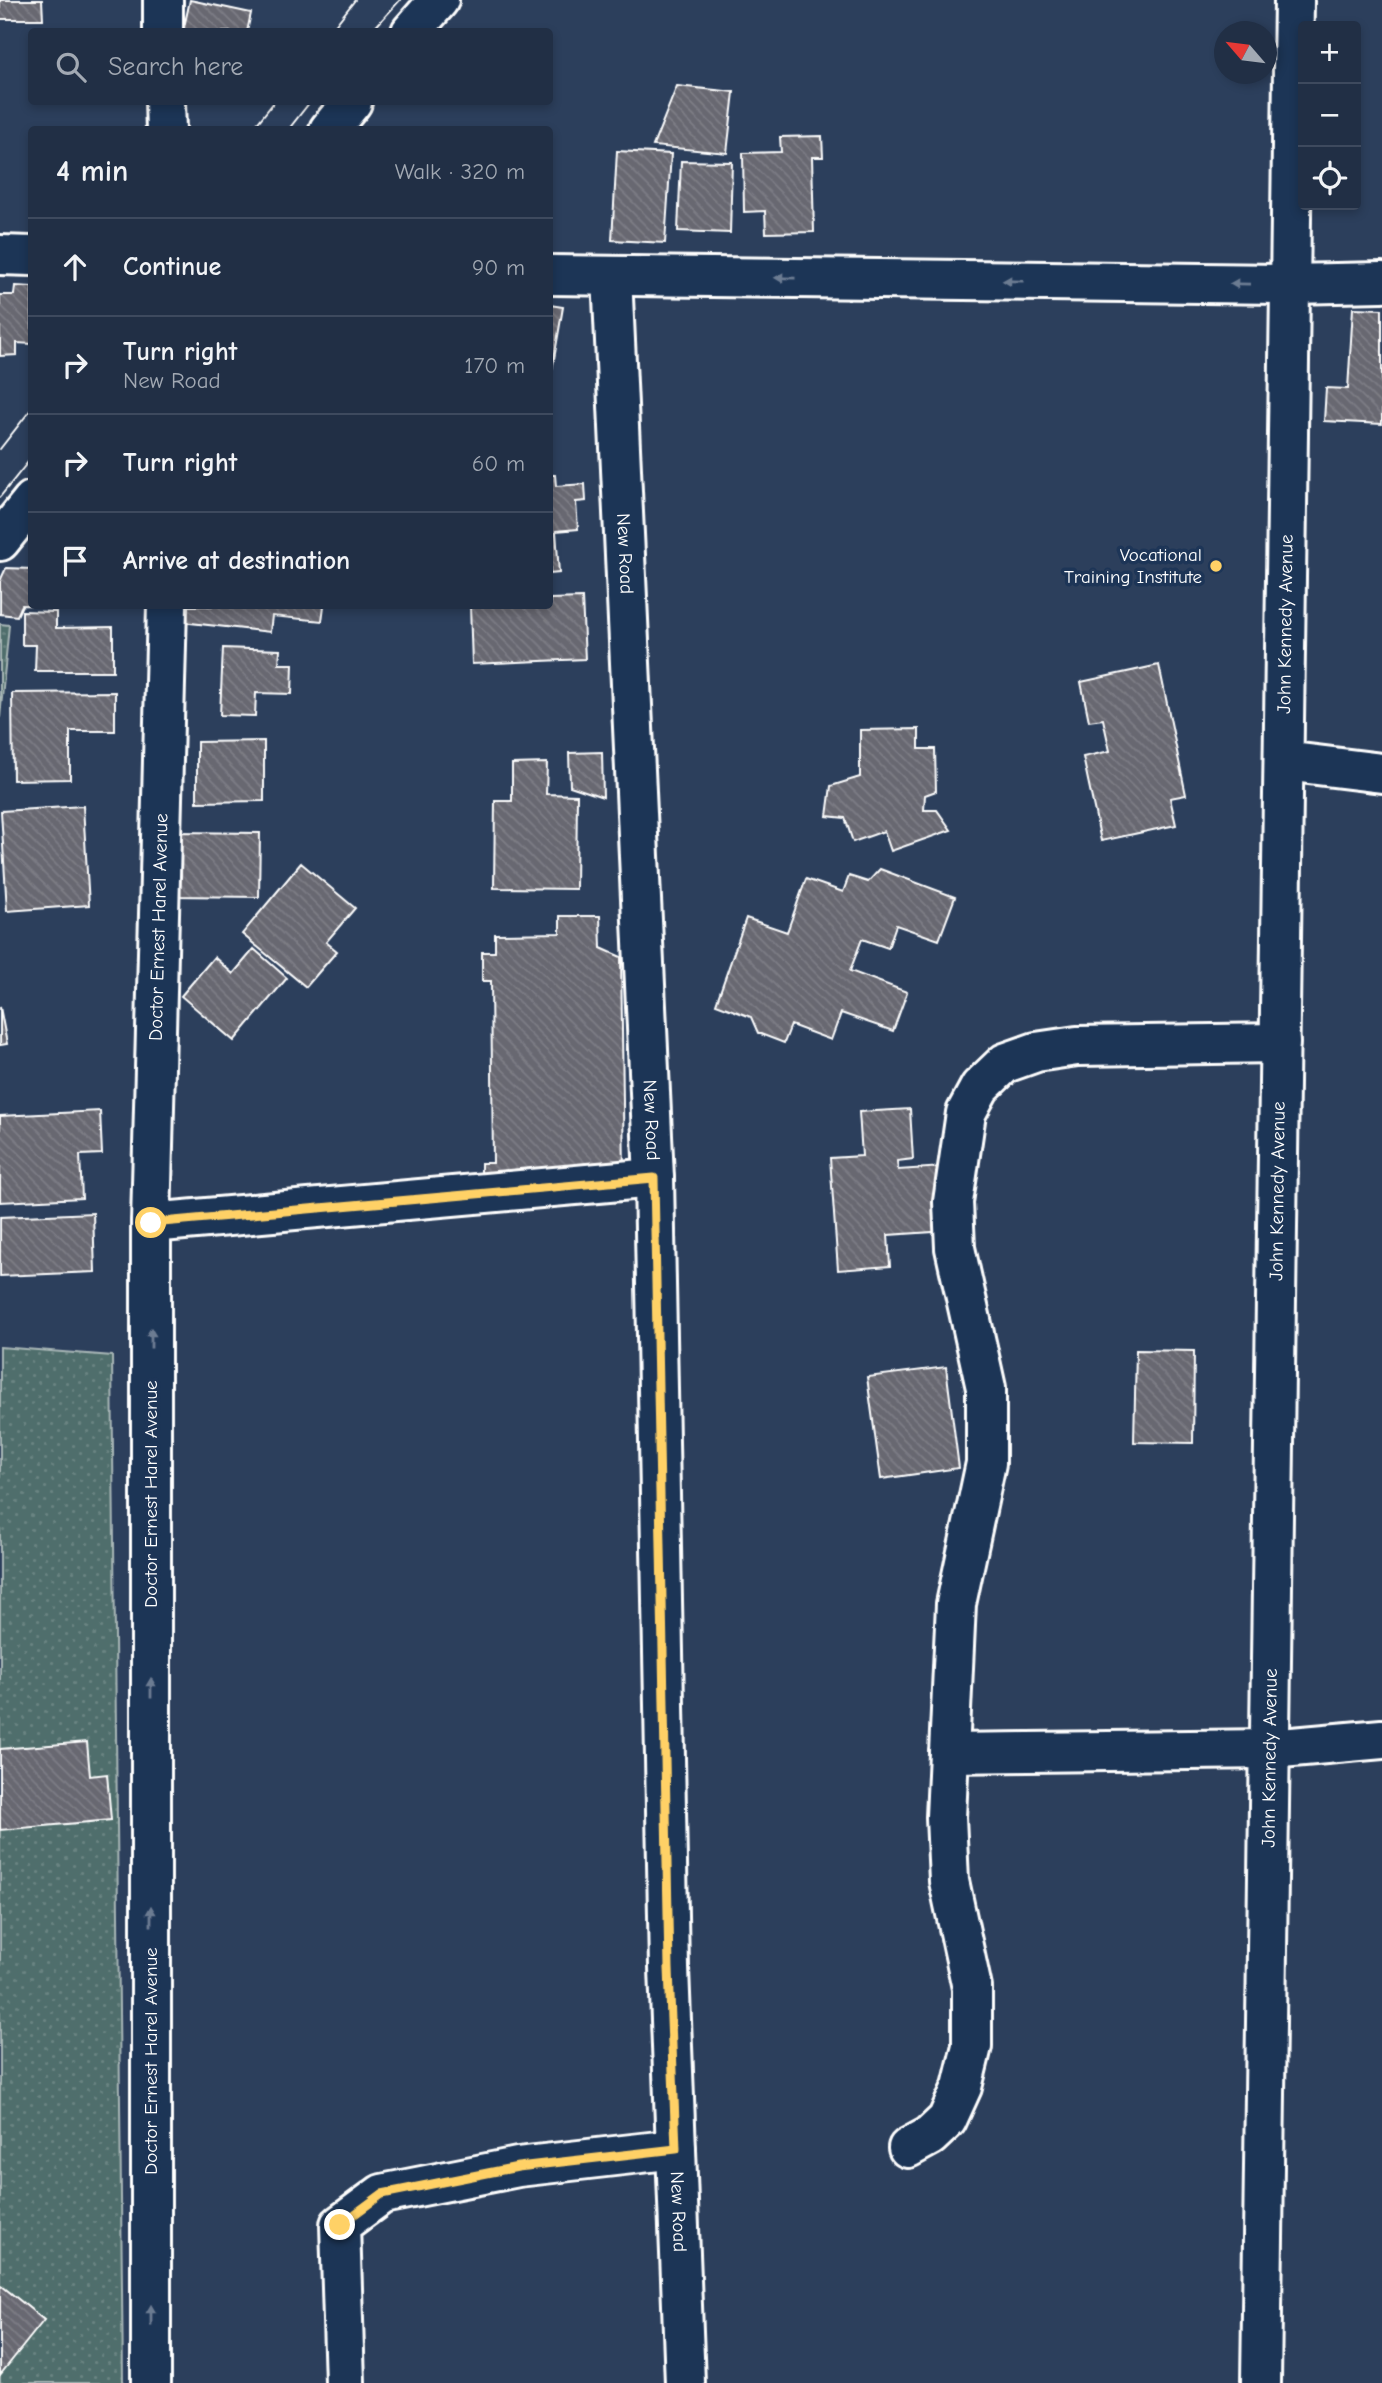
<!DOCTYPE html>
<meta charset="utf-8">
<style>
:root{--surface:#212f45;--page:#2d3b50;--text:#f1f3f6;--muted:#a2a9b3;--line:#3e4a5e}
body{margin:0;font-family:"Comic Neue",sans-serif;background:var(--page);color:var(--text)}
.controls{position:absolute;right:21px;top:21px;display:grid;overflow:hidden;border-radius:7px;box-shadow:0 4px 10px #0003}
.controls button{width:63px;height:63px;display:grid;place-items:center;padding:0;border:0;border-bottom:2px solid var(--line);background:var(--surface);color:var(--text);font:35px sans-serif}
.compass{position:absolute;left:1214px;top:21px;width:63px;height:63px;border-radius:50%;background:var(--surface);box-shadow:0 4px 10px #0003;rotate:298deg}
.stop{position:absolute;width:21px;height:21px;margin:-16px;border:5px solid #ffd166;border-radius:50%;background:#fff}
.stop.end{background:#ffd166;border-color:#fff;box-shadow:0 2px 7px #0008}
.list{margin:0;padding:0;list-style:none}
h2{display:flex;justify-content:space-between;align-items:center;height:91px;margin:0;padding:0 28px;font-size:30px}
h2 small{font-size:23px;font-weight:400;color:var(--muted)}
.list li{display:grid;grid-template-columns:46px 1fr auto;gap:21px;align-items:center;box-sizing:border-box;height:98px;padding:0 28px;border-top:2px solid var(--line)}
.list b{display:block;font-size:26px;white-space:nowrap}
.list p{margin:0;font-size:23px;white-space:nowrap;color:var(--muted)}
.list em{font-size:23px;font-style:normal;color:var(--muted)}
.icon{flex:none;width:38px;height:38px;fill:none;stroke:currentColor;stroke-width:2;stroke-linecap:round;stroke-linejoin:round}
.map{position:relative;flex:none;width:1382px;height:2383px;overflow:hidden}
.search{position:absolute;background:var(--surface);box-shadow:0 4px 10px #0003;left:28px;top:28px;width:525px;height:77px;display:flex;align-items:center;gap:18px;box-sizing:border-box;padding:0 24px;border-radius:7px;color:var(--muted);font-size:26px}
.panel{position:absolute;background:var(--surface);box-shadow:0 4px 10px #0003;left:28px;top:126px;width:525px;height:483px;border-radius:7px}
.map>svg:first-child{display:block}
.grass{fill:url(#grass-dots);stroke:#a8b6b6;stroke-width:2}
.building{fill:url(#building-back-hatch);stroke:#fff;stroke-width:2}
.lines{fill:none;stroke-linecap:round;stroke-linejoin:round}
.minor-casing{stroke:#fff;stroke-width:44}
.tertiary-casing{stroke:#fff;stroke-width:44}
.minor{stroke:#1d3557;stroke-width:38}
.tertiary{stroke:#1d3557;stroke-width:38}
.tram{stroke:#fff;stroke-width:2}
.oneway{fill:#6c7c92}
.route{stroke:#ffd166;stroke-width:9}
.poi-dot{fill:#ffd166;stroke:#1d3557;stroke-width:2.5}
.labels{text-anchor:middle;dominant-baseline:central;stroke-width:7;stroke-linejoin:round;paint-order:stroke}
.street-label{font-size:19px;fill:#fff;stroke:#1d3557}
.poi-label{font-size:19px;fill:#fff;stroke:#1d3557;text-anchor:end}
</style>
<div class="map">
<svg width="1382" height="2383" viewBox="0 0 1382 2383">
<defs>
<pattern id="grass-dots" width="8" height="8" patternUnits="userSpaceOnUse" patternTransform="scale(1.75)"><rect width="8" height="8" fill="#506e6c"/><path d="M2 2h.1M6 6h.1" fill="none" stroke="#6a8482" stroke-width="1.8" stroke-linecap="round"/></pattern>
<pattern id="building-back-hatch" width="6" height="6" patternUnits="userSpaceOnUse" patternTransform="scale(1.75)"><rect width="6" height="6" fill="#676771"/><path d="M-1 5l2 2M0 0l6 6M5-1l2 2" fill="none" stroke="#7e7e86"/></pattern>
</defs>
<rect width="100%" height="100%" fill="#2c3f5c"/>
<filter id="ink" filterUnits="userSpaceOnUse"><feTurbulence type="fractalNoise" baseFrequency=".0143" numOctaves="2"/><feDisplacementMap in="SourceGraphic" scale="14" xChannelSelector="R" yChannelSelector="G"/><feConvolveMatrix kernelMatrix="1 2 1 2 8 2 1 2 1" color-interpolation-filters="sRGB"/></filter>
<g filter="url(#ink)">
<path class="grass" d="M0,624L9,625L0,718Z
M0,1347L112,1356L123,2383H0Z"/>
<path class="building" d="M0,0H42L43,19H0Z
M190,0L251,13L247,32H183Z
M677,86L734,92L727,153L653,146Z
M822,136L823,157H812L814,232L766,233L765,211L744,212L743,153L781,152L780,137Z
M617,151L671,154L665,243L612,240Z
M681,161L732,162L730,233L678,231Z
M15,286L32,287V344L17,343V355L0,356V295H14Z
M550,305L563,307L550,382Z
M1353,308L1382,309V424L1324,421L1326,388L1348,389Z
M550,475H555L556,486L585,484L586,501L576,502L578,529L556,531L559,573L550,574Z
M6,568L32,569V606H60L22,605L17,616L0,614V581Z
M582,598L585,659L472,664L470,606H550V599Z
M184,606H324L322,621L272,616L270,632L182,622Z
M22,611L56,612V628L113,627V671H35L36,645H22Z
M223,648L280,650L279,664H293L292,694L256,693L255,716L220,715Z
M1159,665L1186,795L1170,798L1176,825L1101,841L1083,757L1110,751L1103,719L1089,721L1081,682Z
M115,692V731H70V779L13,780L12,693Z
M919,729V749H935L936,791L925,795L924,810H937L951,830L891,851L884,831L853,842L845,818L827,816L831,786L860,777V730Z
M264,741V801L197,802V742Z
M602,752L603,797L570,786L569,753Z
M547,763L546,794L577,795L576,889L494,888L495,801H512V764Z
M83,806L89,905L7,911L1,811Z
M175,832L260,833L259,897L174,896Z
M301,863L355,908L326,942L337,951L306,987L242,934Z
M880,869L955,897L939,940L896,925L888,948L862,939L850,971L907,992L893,1031L841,1013L831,1040L791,1025L784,1043L758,1033L751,1017L716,1004L746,918L787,932L806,879L843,892L849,876L868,882Z
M560,916H600L601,948L621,957L624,1176L481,1179V1163H493L491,981H482V952H495V934L560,933Z
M254,949L287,978L234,1041L181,996L214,957L233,974Z
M0,1007L7,1044L0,1045Z
M910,1109L913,1159L897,1161L898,1170L943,1167L948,1231L888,1235L890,1266L838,1270L830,1158L862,1156L859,1112Z
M100,1111L102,1154L80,1155L82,1198L0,1202V1116Z
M93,1213L95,1272L0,1276V1217Z
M1136,1350L1194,1351L1193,1443L1134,1442Z
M946,1367L959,1468L881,1479L867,1377Z
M87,1742L90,1776L107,1774L111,1820L0,1830V1749Z
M2,2286L44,2320L0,2375V2288Z"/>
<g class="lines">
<defs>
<g id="minor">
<path d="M163,0V32"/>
<path d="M165,102L166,130"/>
<path d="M0,255L32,256"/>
<path d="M550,275L1290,284L1382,282"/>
<path id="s1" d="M612,276L654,1178L669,1968L685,2383"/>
<path d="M1284,761L1382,773"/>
<path d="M151,1223L654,1178"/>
<path d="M949,1753L1270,1749L1382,1739"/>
<path d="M908,2148L930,2136L947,2120L962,2087L972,2046V1988L949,1881L946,1817L956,1604L986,1463V1388L955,1248L953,1202L966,1113L980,1087L1005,1063L1036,1052L1077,1046L1280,1043"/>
<path id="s2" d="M151,2383V1223L167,606"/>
<path d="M345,2383L340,2225L382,2194L518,2167L676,2149"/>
<path id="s3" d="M1261,2383L1294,0"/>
</g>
<path id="tertiary" d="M411,32L439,0
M329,130L352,102
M0,541L32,501"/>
</defs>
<use href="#minor" class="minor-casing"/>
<use href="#tertiary" class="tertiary-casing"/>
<use href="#minor" class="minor"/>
<use href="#tertiary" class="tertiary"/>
<path class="tram" d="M330,32L355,0
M371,32L400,0
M252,130L274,102
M288,130L310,102
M0,449L32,408
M0,497L32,457"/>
</g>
<defs><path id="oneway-solid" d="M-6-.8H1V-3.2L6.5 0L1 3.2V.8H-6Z" transform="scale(1.75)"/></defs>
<g class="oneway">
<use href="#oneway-solid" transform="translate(785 278) rotate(-179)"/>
<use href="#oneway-solid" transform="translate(1013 281) rotate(-179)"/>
<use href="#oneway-solid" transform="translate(1240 284) rotate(-179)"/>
<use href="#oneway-solid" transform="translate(151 1338) rotate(-90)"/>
<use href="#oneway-solid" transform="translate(151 1688) rotate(-90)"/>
<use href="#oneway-solid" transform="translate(151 1916) rotate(-90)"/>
<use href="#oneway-solid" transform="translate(151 2315) rotate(-90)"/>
</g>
</g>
<g class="lines" filter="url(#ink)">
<path class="route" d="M151,1223L654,1178L669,1968L676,2149L518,2167L382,2194L340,2225"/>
</g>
<circle class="poi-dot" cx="1216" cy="566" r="7"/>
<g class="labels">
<g class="street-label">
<text stroke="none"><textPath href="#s1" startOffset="278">New Road</textPath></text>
<text stroke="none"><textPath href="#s3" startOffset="1759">John Kennedy Avenue</textPath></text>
<text stroke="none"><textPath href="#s2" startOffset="1456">Doctor Ernest Harel Avenue</textPath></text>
<text stroke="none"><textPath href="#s1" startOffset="845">New Road</textPath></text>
<text stroke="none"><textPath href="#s3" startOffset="1192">John Kennedy Avenue</textPath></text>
<text transform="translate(151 1494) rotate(-90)">Doctor Ernest Harel Avenue</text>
<text stroke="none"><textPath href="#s3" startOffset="625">John Kennedy Avenue</textPath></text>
<text transform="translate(151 2061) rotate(-90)">Doctor Ernest Harel Avenue</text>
<text stroke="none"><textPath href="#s1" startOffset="1937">New Road</textPath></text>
</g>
<g class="poi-label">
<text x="1202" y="555">Vocational<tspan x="1202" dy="22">Training Institute</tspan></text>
</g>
</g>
</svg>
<div class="controls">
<button>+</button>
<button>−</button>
<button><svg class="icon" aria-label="locate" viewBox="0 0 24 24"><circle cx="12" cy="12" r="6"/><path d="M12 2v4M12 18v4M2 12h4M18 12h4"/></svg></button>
</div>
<svg class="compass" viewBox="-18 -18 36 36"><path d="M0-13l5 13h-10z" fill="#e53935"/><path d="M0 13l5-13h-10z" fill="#a2a9b3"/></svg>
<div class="stop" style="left:151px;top:1223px"></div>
<div class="stop end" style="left:340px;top:2225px"></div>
<div class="search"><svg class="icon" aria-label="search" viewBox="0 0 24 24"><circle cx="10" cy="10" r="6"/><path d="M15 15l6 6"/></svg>Search here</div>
<section class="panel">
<h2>4 min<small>Walk · 320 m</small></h2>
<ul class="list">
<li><svg class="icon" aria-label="ahead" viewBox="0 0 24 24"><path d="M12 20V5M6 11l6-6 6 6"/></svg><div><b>Continue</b></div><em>90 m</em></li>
<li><svg class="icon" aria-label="right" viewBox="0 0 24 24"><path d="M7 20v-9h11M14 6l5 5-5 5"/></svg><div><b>Turn right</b><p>New Road</p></div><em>170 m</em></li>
<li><svg class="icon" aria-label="right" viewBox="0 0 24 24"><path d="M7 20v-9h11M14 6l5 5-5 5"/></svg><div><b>Turn right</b></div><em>60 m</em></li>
<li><svg class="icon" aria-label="arrive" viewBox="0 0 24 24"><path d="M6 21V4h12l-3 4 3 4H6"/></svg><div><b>Arrive at destination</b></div></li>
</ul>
</section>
</div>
